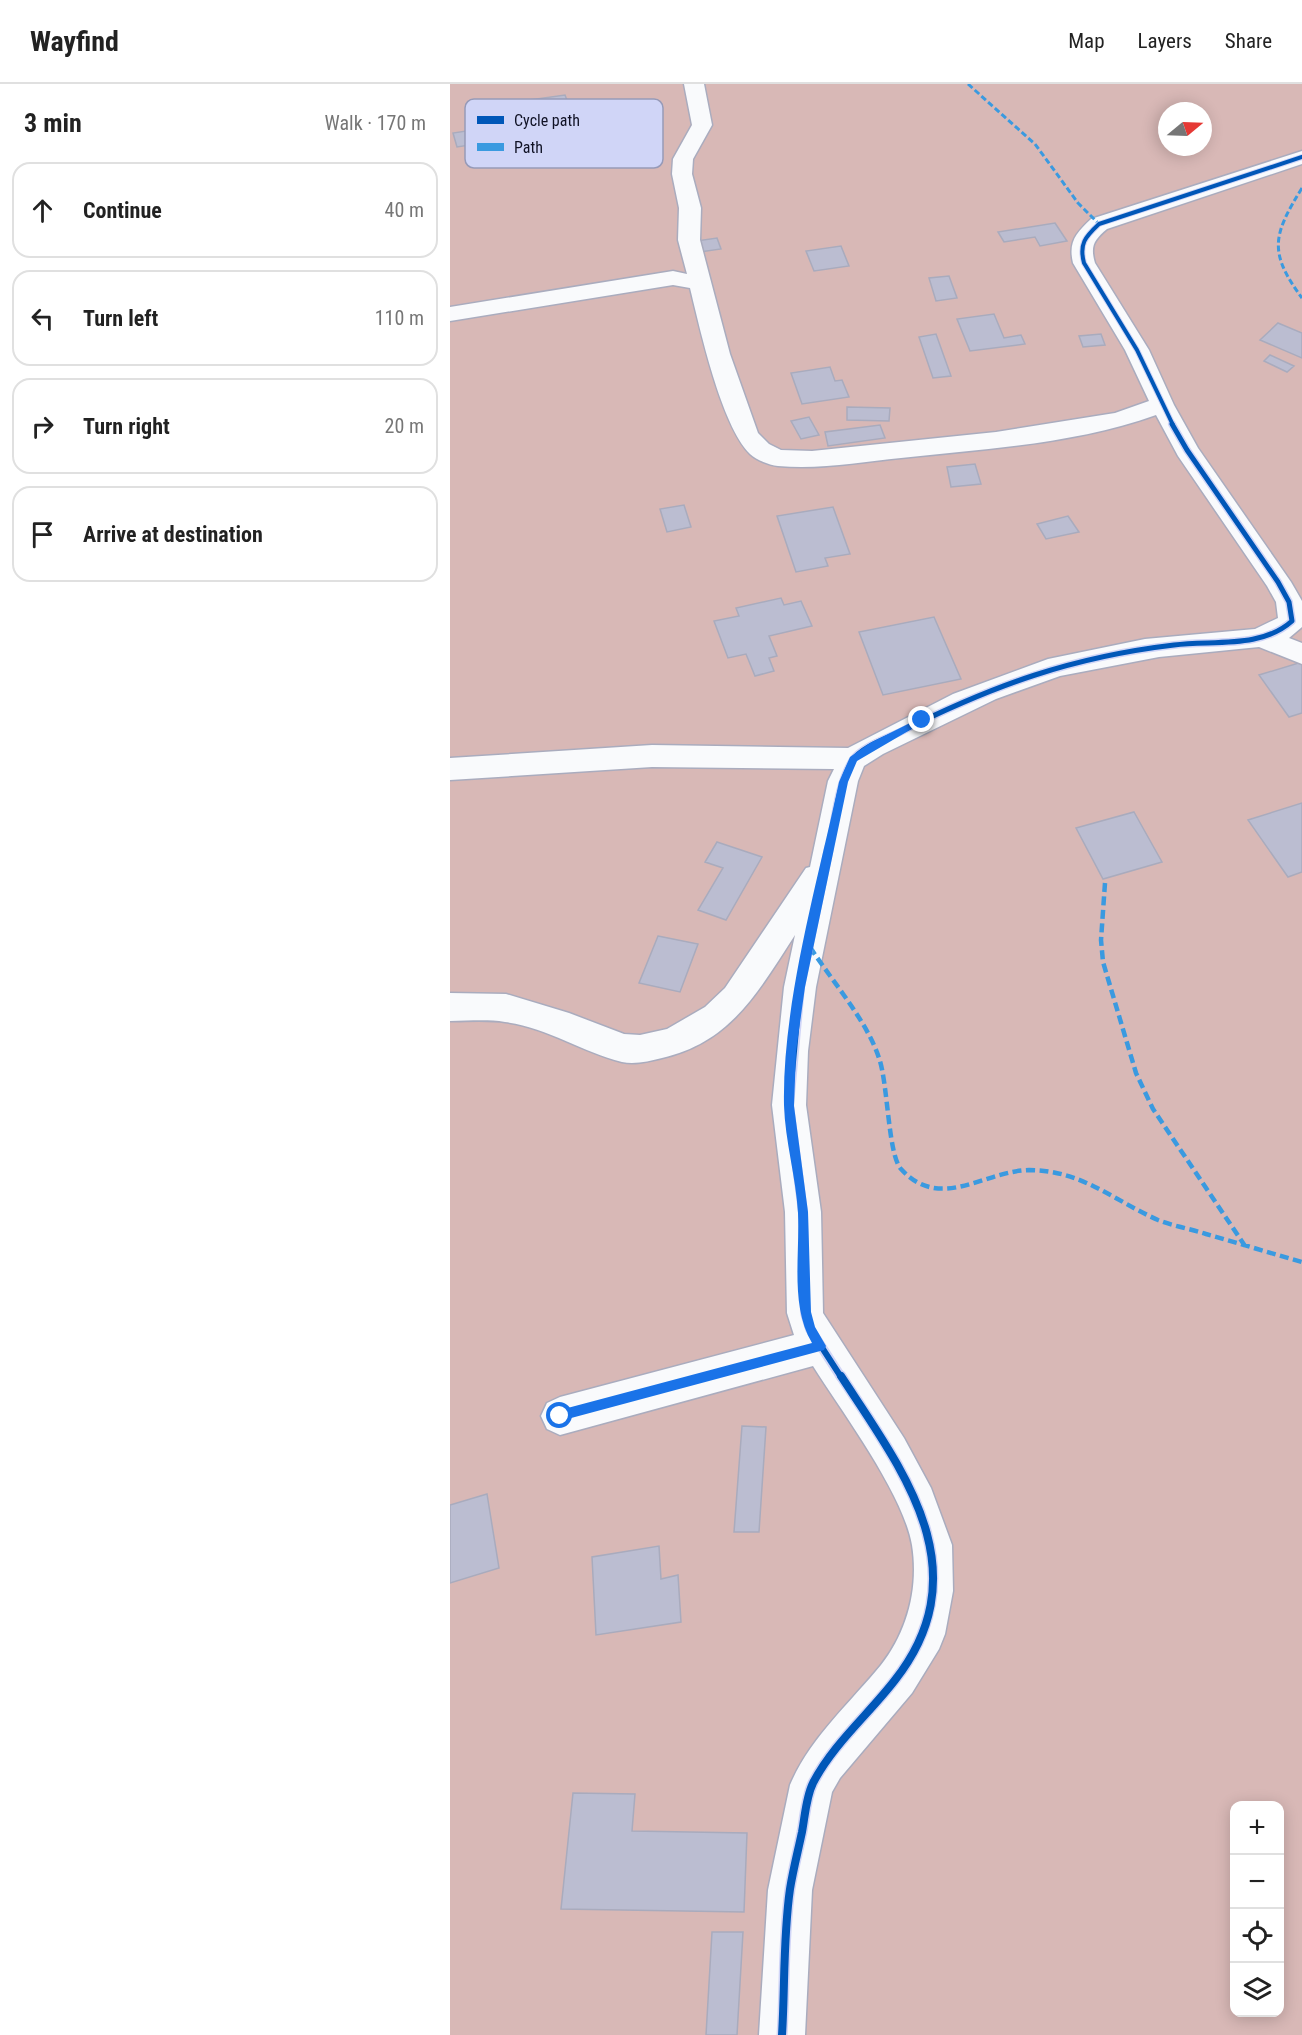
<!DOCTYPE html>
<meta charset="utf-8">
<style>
:root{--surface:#fff;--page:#f6f6f6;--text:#222;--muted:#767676;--line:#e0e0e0}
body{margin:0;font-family:"Roboto Condensed",sans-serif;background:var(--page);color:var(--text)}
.controls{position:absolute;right:18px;bottom:18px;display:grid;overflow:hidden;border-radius:12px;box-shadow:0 3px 15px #0003}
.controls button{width:54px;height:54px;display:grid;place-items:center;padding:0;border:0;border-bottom:2px solid var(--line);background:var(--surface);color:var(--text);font:30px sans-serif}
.compass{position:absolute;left:708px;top:18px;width:54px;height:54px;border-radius:50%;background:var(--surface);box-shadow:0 3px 15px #0003;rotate:71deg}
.stop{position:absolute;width:18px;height:18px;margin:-14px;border:4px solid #1a73e8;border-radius:50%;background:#fff}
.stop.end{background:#1a73e8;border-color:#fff;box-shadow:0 2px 6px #0008}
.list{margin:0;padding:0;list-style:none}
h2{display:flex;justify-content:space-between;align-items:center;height:78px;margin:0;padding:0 24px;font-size:26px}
h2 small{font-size:20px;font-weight:400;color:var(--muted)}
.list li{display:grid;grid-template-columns:39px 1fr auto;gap:18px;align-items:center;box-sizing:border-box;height:96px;margin:0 12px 12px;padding:0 12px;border:2px solid var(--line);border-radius:18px}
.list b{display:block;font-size:22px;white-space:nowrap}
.list em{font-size:20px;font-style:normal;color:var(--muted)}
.icon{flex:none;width:33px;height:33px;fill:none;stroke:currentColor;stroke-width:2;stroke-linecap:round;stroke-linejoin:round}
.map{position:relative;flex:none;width:852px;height:1951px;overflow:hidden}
header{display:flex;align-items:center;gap:36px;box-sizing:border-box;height:84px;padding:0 30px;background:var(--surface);border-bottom:2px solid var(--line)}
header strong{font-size:28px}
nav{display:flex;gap:33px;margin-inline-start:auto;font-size:21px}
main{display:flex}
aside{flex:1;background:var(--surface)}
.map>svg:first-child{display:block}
.green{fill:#d8b8b6;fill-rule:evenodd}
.building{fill:#bbbdd1;stroke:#a9abbd;stroke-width:1.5}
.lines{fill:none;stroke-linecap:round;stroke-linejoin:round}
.minor-casing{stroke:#aaacbe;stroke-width:3}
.minor{fill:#f9fafc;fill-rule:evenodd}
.quiet-far1{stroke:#3a9ae0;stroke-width:3;stroke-dasharray:6 3;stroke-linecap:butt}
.quiet{stroke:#3a9ae0;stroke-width:4.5;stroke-dasharray:9 4.5;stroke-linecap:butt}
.cycleway-far3-casing{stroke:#d0d5f7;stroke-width:6}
.cycleway-far2-casing{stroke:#d0d5f7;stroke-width:8}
.cycleway-far1-casing{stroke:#d0d5f7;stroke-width:10}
.cycleway-casing{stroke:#d0d5f7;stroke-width:11}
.cycleway-far3{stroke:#0057b8;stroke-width:4}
.cycleway-far2{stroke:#0057b8;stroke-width:5}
.cycleway-far1{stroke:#0057b8;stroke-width:6}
.cycleway{stroke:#0057b8;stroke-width:8}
.route{fill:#1a73e8}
.key{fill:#d0d5f7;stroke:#969ab8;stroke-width:1.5}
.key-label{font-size:16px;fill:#101225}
</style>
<header>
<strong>Wayfind</strong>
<nav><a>Map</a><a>Layers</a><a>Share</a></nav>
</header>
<main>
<aside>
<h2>3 min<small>Walk · 170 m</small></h2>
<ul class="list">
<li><svg class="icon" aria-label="ahead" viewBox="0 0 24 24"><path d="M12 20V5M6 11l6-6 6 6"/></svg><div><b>Continue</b></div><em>40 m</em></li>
<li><svg class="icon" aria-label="left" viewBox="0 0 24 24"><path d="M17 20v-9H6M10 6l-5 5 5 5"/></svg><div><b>Turn left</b></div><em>110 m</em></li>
<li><svg class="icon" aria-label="right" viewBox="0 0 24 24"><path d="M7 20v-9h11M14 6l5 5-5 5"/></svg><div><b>Turn right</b></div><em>20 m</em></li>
<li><svg class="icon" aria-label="arrive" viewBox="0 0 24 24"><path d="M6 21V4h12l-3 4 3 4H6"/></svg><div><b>Arrive at destination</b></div></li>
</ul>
</aside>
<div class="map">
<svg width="852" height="1951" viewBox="0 0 852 1951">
<rect width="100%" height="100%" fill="#d9dbee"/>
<path class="green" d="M0,0H852V1951H0ZM717,27H753V63H717ZM784,1722H830V1928H784Z"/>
<path class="building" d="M115,11L124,35L89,41L97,65L30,75L26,60L7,63L3,49L49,42L43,21Z
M605,139L617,157L590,162L585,153L554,158L548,148Z
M267,154L271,165L250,168L246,157Z
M391,162L399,182L364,187L356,167Z
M499,192L507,214L486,217L479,194Z
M544,230L554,254L571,251L575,260L520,267L507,235Z
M828,239L852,249V274L810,256Z
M486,250L501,292L483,294L469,253Z
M651,250L655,261L633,263L629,252Z
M820,271L844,282L837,288L814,277Z
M380,283L385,297L392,296L399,313L352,320L341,289Z
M397,323L440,324L439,337L397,336Z
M359,333L369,351L351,355L341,337Z
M430,341L435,354L378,362L375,348Z
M525,380L531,400L501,403L497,383Z
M234,421L241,443L217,448L210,425Z
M383,423L400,470L375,474L378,482L346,488L327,432Z
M618,432L629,448L596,455L587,440Z
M331,514L334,521L351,517L362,542L319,552L327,572L319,574L324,587L305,592L296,570L278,574L264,537L289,532L286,524Z
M484,533L511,595L433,611L409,548Z
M852,578V629L839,633L809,591Z
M852,719V788L838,793L798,736Z
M684,728L712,778L653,795L626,744Z
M267,758L312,773L276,836L248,826L273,784L255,778Z
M208,852L248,860L230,908L189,899Z
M292,1342L316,1343L309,1448H284Z
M37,1410L49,1484L0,1499V1421Z
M209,1462L211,1495L228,1491L231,1538L146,1551L142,1473Z
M123,1709L185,1710L182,1747L297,1749L294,1828L111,1825Z
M262,1848H293L287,1951H256Z"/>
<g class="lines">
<defs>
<path id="minor" d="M234,0H254L262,41L243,75L242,90L251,124L250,156L280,270L308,349L319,360L331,366L362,367L546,348L665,329L699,317L675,266L623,179C618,158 626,149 641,135L852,67V80L657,145C644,156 640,162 645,179L699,266L724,321L748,364L841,498L852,517V543L839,554L852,559V580L809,563L709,573L610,592L546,615L433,670L414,682L408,697L366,903L358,967L356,1021L371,1128L373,1229L454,1354L481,1404L502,1461L503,1507L495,1550L489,1565L462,1609L390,1694L382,1708L362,1806L355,1951H309L318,1806L340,1701C360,1654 399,1620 431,1581C457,1548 469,1504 462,1461C453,1409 392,1328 363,1282L110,1351L97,1345L91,1332L97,1319L110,1313L344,1251L337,1229L335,1128L322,1021L334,903L345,851C309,906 282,958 212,974C199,977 185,981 172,978C132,968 96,943 55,938C37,935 18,937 0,937V909L56,910L119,929L174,950L190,951L217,945L255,923L275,904L356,784L360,783L378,697L384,685L202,683L0,696V674L202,661L398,664L503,610L598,575L695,555L805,545L828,534L826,518L817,502L728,372L706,331C625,360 535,365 451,374C411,378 369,386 328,382C319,381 306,376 300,370C271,341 250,245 240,204L223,201L0,237V223L223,187L237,190L228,156L229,124L222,90L223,75L242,41Z"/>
</defs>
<use href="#minor" class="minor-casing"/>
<use href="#minor" class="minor"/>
<path class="quiet-far1" d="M518,0L585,60L628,119L649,140
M852,104C823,151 818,168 852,214"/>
<path class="quiet" d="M655,799L651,856L653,878L686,989L703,1025L795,1162
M360,863C382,897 417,937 429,974C438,999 438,1071 451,1085C490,1128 534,1087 579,1086C631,1086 663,1116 708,1136C723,1142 741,1145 756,1150C788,1159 820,1169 852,1178"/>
<defs>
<path id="cycleway-far3" d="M723,341L687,266L634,179C629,160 635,153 649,140L852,73"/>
<path id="cycleway-far2" d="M379,765C385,737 387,702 402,677C410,663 438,654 452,647C544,601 622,573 724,561C763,556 811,565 842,537L839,518L828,498L737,366L722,340"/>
<path id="cycleway-far1" d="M379,764L350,903L339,1021L353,1128L355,1229L360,1245L391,1293"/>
<path id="cycleway" d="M332,1951C335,1903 333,1853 340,1805C343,1786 348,1767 352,1748C355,1732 356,1713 363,1699C383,1660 419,1630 445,1596C531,1486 453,1387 391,1292"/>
</defs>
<use href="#cycleway-far3" class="cycleway-far3-casing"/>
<use href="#cycleway-far2" class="cycleway-far2-casing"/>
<use href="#cycleway-far1" class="cycleway-far1-casing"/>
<use href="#cycleway" class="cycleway-casing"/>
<use href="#cycleway-far3" class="cycleway-far3"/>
<use href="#cycleway-far2" class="cycleway-far2"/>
<use href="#cycleway-far1" class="cycleway-far1"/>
<use href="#cycleway" class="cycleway"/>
</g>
<path class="route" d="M470,634L477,636L407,677L398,698L355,903L346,967L344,1022L358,1128L361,1228L365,1243L376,1262L374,1266L110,1337L106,1336V1328L110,1326L362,1259C340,1222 350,1171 348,1129C346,1093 335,1057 334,1021C332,919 368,797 389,698L400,673L420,659Z"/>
<rect x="15" y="15" width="198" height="69" rx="9" class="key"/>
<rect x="27" y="32" width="27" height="8" fill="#0057b8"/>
<rect x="27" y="59" width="27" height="8" fill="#3a9ae0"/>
<g class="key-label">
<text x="64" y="42">Cycle path</text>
<text x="64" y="69">Path</text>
</g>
</svg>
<div class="controls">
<button>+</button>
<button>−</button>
<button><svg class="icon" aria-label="locate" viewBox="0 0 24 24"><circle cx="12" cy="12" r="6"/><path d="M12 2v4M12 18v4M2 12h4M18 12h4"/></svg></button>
<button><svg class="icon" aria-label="layers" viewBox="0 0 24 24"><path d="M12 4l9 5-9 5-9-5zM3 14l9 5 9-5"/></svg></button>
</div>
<svg class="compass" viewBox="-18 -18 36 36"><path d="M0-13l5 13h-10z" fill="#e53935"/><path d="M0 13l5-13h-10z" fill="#767676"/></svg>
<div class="stop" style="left:110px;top:1332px"></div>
<div class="stop end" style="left:472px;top:636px"></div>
</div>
</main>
